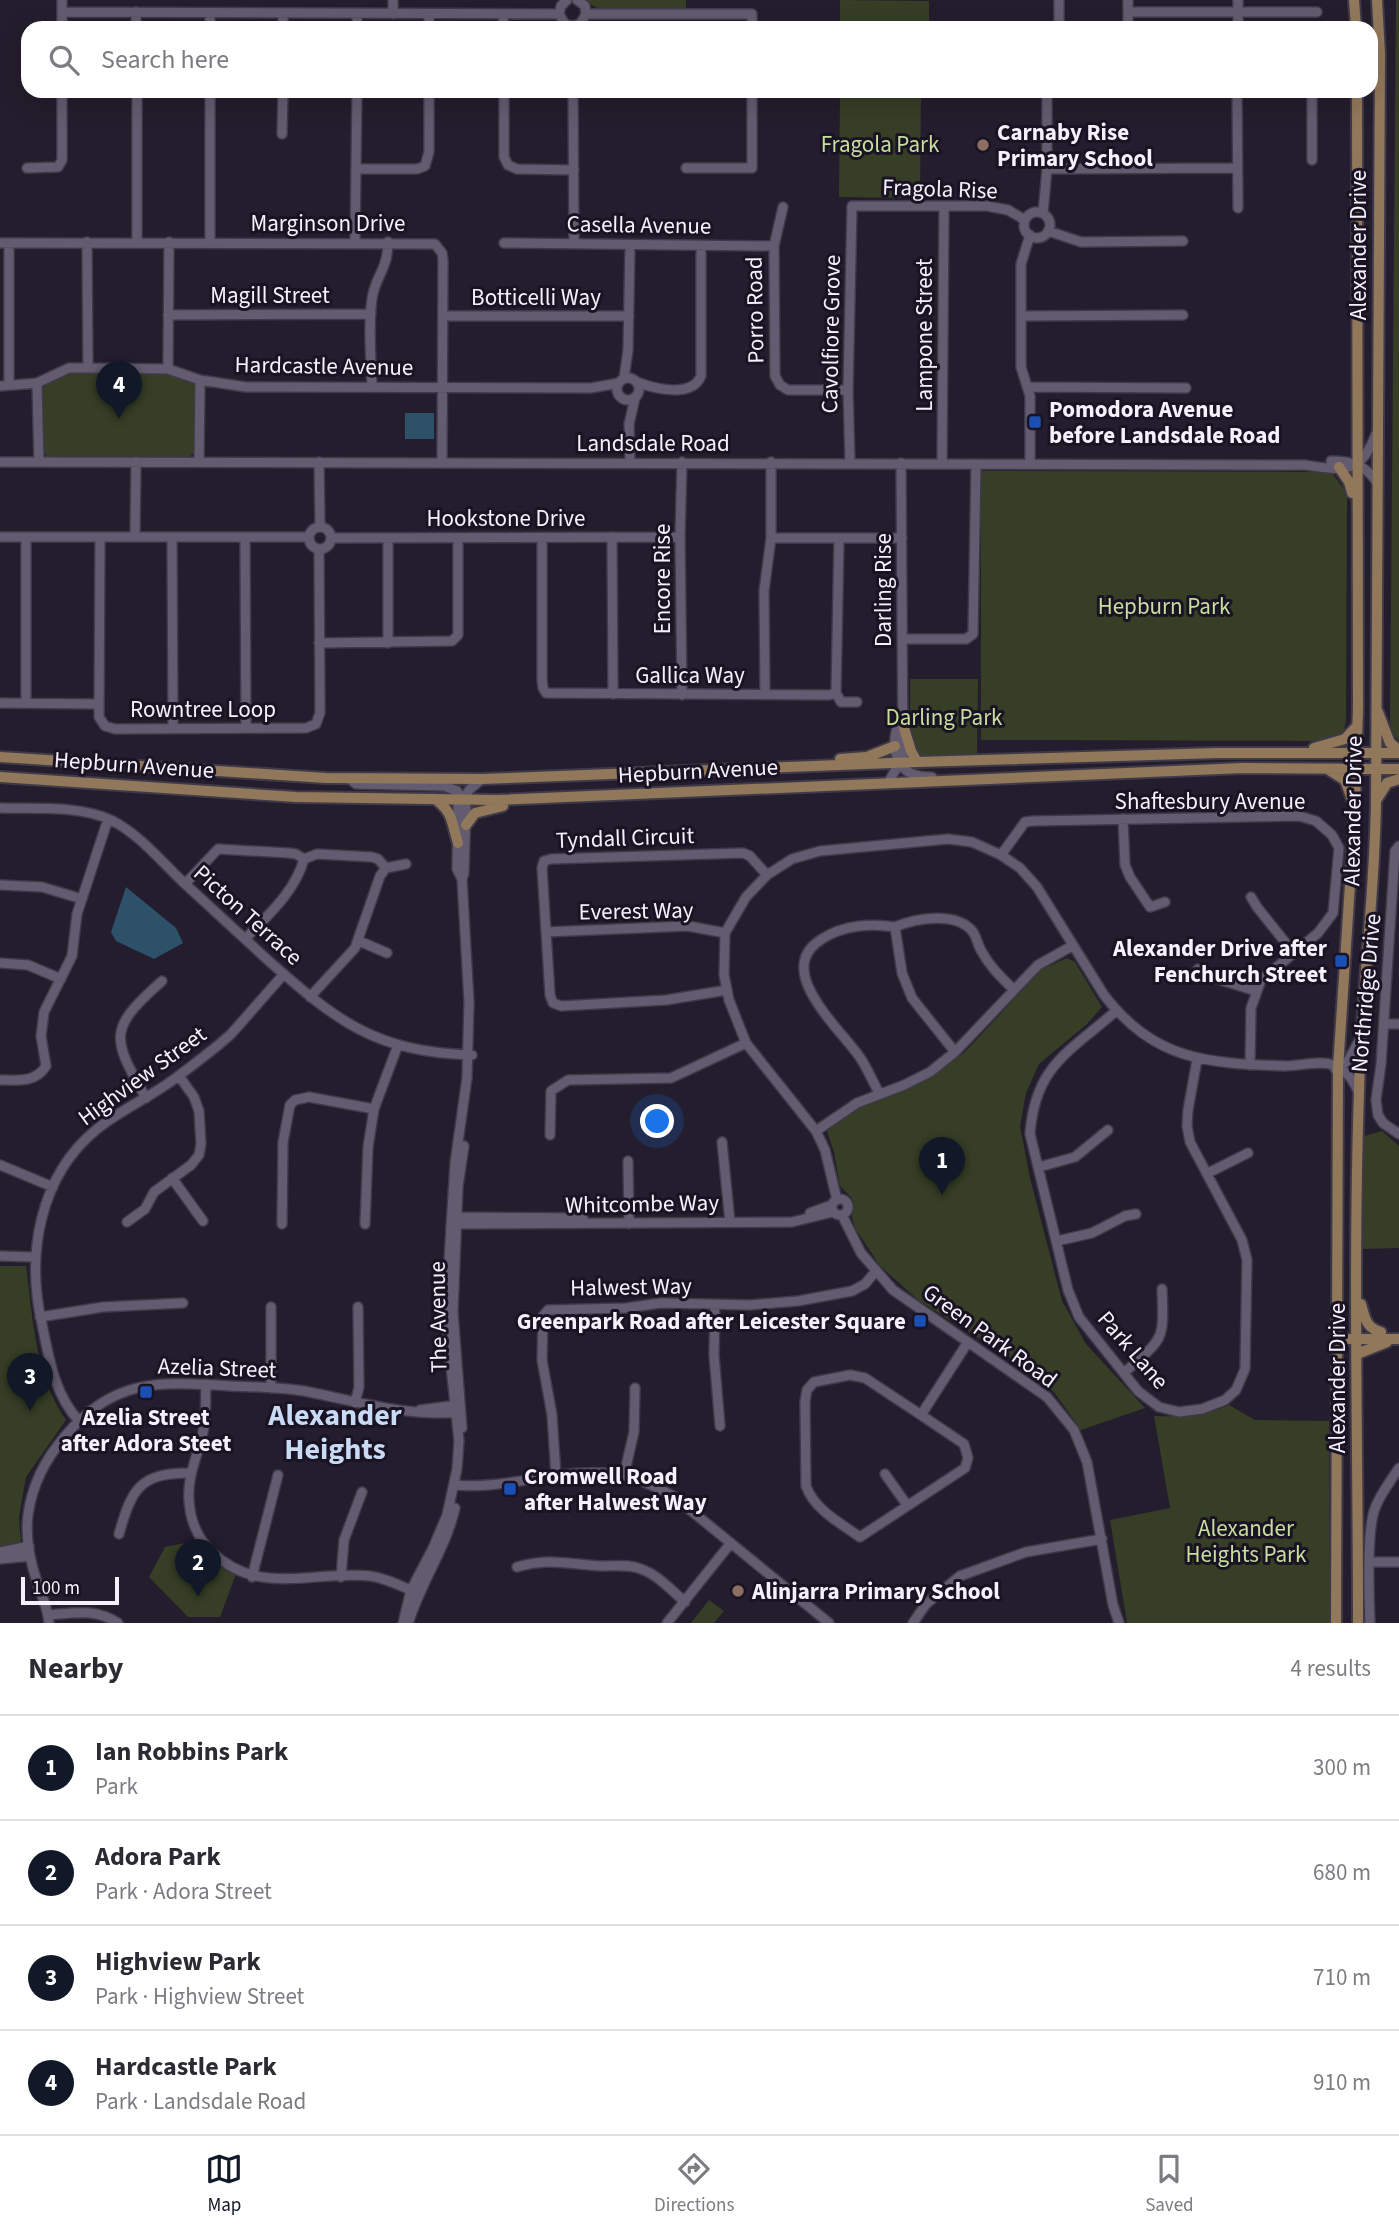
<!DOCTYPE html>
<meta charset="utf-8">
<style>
:root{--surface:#fff;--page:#f7f7f7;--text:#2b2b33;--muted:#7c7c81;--line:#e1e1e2;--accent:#111827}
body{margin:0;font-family:"Source Sans 3",sans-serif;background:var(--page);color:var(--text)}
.scale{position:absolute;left:21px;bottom:18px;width:98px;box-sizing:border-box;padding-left:7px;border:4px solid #f4f1fc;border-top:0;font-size:19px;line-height:24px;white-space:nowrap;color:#f4f1fc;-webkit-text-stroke:5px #191323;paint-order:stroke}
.you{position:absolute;left:658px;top:1122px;width:24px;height:24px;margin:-18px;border:5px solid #fff;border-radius:50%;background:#1a73e8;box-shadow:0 0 0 10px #1a73e833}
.badge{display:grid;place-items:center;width:46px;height:46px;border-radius:50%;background:var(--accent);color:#fff;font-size:23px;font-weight:700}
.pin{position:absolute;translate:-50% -58px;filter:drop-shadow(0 2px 4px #0008)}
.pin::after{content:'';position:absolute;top:37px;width:24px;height:21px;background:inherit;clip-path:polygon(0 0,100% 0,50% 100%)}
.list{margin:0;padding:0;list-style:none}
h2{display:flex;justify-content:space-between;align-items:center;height:91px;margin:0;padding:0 28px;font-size:30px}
h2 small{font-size:23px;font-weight:400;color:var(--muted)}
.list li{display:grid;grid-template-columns:46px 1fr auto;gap:21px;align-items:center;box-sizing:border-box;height:105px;padding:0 28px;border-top:2px solid var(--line)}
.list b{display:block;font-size:26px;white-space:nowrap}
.list p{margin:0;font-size:23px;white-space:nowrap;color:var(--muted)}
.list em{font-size:23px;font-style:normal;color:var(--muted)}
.icon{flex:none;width:38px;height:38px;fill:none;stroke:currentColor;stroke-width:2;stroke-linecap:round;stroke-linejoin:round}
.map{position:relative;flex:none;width:1399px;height:1623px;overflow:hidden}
.search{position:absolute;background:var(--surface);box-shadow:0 7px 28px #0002;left:21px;right:21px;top:21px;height:77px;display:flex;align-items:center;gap:18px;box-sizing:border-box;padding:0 24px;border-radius:21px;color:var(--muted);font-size:26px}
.sheet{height:511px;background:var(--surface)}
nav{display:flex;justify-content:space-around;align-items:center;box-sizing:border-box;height:98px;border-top:2px solid var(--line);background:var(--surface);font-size:19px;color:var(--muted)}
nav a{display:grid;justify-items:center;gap:4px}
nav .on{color:var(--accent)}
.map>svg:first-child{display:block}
.green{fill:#363e26}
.water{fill:#2e516a}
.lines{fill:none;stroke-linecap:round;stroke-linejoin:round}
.minor-casing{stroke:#3f3a48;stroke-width:12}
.major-casing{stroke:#3f3a48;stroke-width:14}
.minor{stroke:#635c70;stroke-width:9}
.major{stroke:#92785b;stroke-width:10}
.education-dot{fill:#8d6e63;stroke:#191323;stroke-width:2.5}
.transit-dot{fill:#1a4fb4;stroke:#191323;stroke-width:2.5}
.labels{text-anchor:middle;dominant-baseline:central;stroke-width:6;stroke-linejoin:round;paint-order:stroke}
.poi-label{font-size:23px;font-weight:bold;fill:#f4f1fc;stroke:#191323;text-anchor:start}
.park-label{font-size:23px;fill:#c7de9d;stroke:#191323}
.street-label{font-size:23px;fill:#f4f1fc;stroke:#191323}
.district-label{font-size:30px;font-weight:bold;fill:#c9dbf4;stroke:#191323}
</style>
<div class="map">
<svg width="1399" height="1623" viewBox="0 0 1399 1623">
<rect width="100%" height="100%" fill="#231d2d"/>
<path class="green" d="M583,0H686V8L599,9Z
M840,0L929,1V24H921V28H840Z
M1396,0H1399V740L1393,735L1390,723Z
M840,91H921L920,198L839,197Z
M67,371L168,373L195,383L196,450L189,458H49L42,452V389L47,382Z
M981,471L1331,472L1347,493L1346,721L1343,734L1326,741L981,740Z
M910,679H978L977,754L919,756C907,735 911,703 910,679Z
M1067,958L1075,962L1102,1007L1087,1024L1039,1064L1026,1093L1020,1126L1030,1178L1062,1301L1086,1344L1145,1408L1081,1430L1054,1392L1012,1359L918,1300L880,1266L855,1228L852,1218V1198L840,1186L834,1152L827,1131L859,1107L919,1083L964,1053L1042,969Z
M1382,1131L1399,1146V1248L1363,1249L1361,1137Z
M0,1266H26C33,1318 35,1376 66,1420L26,1477L19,1517L21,1544L0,1546Z
M1229,1405L1255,1420L1329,1421V1623H1127L1110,1520L1170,1508L1154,1416C1179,1417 1205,1416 1229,1405Z
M199,1540C206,1554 222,1569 236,1574L220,1617H188L149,1577L165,1547Z
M709,1600L724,1611L714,1623H691Z"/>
<path class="water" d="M405,413H434V439H405Z
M126,887L176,928L183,943L154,959L116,941L111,932Z"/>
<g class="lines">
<defs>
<path id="minor" d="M62,0V28
M393,0V14
M567,0L561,6L559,14L565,24L573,26L580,24L586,14L585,6L577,0
M62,12L559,14
M136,12V28
M1128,12H1317
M210,13V28
M357,14V28
M429,14V28
M503,14L504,28
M586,14H752V28
M283,28V13
M1059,28V0
M1128,28V0
M1238,28V0
M137,91V242
M210,91V242
M504,91V157L508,165L517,169L574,170
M573,91L574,244
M734,91H752
M1237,91L1238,208
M1310,91L1312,94V160
M282,134L283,91
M27,168L58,167L62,160V91
M686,168H752V91
M357,169H417L425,166L429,152V91
M1047,169L1237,168
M783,207L774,246L775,376L780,385L788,390H848
M1024 225a13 13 0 1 1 26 0a13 13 0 1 1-26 0Z
M1043,213L1047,169V91
M1048,231L1081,242L1183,241
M1030,235L1021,264V367L1030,396V464
M87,242L88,368
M355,242L357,91
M0,243L435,244L442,253L443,260L442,463
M9,243V384
M504,243L774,246
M168,315L371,314
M443,316H629
M1021,316L1183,315
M168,369L169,242
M624,378L628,350L630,245
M617 389a11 11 0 1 1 22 0a11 11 0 1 1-22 0Z
M637,382C655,389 692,398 701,376V246
M37,383L39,462
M0,386L37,383L69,368H88L168,369L200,380L246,387L591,388L619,383
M372,387C371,358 368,328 372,299C375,276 388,270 388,242
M1027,387L1186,388
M1331,461C1353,461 1366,465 1378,484
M0,462L1305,465C1344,471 1361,474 1376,434
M199,462L200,380
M319,462L320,526
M630,462L629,424L635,398
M682,462L680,537L682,695
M850,463L848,390L852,206H987L1008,210L1025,220
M942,464L944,206
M309 538a11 11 0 1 1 22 0a11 11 0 1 1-22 0Z
M0,537H308
M26,537V703
M100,537L99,717L105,726L115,729L306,728L316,724L320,713L319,549
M135,537L136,462
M172,537L173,728
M245,537L246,728
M612,537L613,694
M331,538L680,537
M388,538V643
M542,538V680L543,688L546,693L829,695L836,693
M771,538H902
M839,539L836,693L841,702H857
M903,639H966L973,634L976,464
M319,643L452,641L458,635V538
M765,695L764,591L771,538V462
M0,703L99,704
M901,717C888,747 894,778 932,777
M350,779L356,784L444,786L457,791L466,807L464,873L462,879L469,1002L467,1078L455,1163L447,1292L448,1339L459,1441L457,1469L447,1515L433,1548L411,1590L403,1623
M888,783L903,757L901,463
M0,808C35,809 78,805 111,820C139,834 161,861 183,882C212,909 241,935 270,962C338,1022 376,1052 472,1055
M1123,819L1125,865L1130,877L1150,907L1165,902
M1399,846L1395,851L1381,1064L1376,1100L1378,1115L1383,1123L1399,1134
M1001,855L1025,822L1033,821L1299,816L1316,821L1332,835L1339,848L1333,913L1318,933L1261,980L1251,1008L1250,1065
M304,859L317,854L372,857L378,859L386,868
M462,879L457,869L458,806L470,789L482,779
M185,884L218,849L289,853L296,854L304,859
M0,885L42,887L82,899
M1251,897L1257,907L1293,952
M895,927C916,918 957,911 973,932C977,938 978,946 982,952C990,967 1002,978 1014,990
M895,927L902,973L912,998L955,1052
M546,932L688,926L725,933
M245,939C268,915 295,892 304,859
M359,941L387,953
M0,963L28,965L61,979
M1198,969L1214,978L1256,991
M727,990L666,1000L561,1006L553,1003L550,995L542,868L544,861L551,859L743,853L750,856L767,875
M310,997L355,948L380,876L386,868L406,864
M1116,1011C1069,1052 1035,1066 1030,1134L1068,1290L1079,1317L1138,1391L1159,1407L1179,1412L1202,1409L1225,1400L1236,1390L1245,1369L1247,1260L1242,1240L1190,1142L1187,1126L1188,1110L1197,1060
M1384,1024H1399
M1335,1069L1348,1061L1359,1041
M0,1080C19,1080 35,1083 46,1066L41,1036L44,1012L72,956L77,914L108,819
M879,1093C873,1082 868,1070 861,1059C842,1030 771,970 822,939C843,925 871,923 895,927
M146,1098C111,1037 108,1029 162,981
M816,1131L857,1103L904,1085L930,1072L955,1052L1038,965L1072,946
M550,1135L551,1091L568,1080L671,1078L746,1043
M722,1142L730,1222
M628,1161L629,1224
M0,1165L53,1187
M1039,1167L1075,1157L1108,1130
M1208,1173L1248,1153
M172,1178L203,1221
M832 1207a8 8 0 1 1 16 0a8 8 0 1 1-16 0Z
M837,1200L825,1150L816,1131L746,1043L729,1000L724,975L725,933L746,897L767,875L792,859L820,851L948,839L972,842L1001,855L1020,868L1037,887L1104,995C1155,1061 1207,1063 1285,1066C1299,1066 1320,1060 1333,1065C1346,1070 1352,1078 1358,1091
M810,1213L832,1205
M842,1215L861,1253L893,1290L1047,1397L1074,1430L1087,1462L1113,1605L1119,1623
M454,1217L583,1218
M127,1222L145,1209L154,1192L191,1165L199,1155L201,1144L199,1111L194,1097L179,1076
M282,1224L283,1142L290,1105L295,1100L309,1097L374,1109
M365,1224L368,1147L374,1109L398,1045
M451,1224L792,1222L833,1212
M1057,1241L1092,1233L1125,1216L1136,1214
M0,1256L35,1257
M715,1305L714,1355L720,1426
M40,1317L103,1307L183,1303
M1125,1372C1164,1337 1164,1342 1162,1289
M206,1384C205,1400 207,1417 203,1432C198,1455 187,1476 189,1500C190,1520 198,1539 212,1552C258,1597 314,1570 370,1576C386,1578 401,1586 415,1592
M271,1388V1307
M355,1403L359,1387L358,1307
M420,1410L458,1405
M921,1415L964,1444L968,1458L965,1468L860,1537C840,1523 814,1509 806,1486L805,1401L807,1390L814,1382L850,1375L865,1378L921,1415L968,1342
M79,1421C54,1394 49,1358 42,1324C26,1255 39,1176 97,1129C123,1108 155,1095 181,1074C198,1061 216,1048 231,1034C249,1014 266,994 284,974
M462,1428L453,1312L458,1186L464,1146
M885,1474L907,1505
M556,1475L552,1415L542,1360L543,1316L548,1310L626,1308L661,1303L750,1305L798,1301L852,1291L865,1284L875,1272
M624,1475L634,1432L635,1388
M455,1485C511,1490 567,1465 623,1475C640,1478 657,1488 673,1496L829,1623
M119,1534C132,1488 140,1473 190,1473
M0,1552L29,1546
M0,1559L30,1556
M1371,1562H1399
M517,1567C552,1557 569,1565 603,1566C616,1566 629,1564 641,1569C658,1575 671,1590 685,1602
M252,1577L278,1475
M341,1577L344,1540L362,1492
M48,1615C74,1613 96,1608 118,1623
M409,1621C421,1582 446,1548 455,1508
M49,1623C48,1609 42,1596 37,1582C30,1561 25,1538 28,1515C32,1484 46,1458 66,1435C115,1377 161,1382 230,1386C256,1387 283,1387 309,1392C360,1402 408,1417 460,1412
M667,1623L730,1544
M913,1623L926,1604L960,1576L1026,1552L1102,1539
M1370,1623C1369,1598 1367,1534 1374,1511C1379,1495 1390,1482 1399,1468"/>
<path id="major" d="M1354,0L1356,28
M1339,467L1349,482L1352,493
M1378,712L1390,743L1399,750
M904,728L911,751L917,762
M1314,748L1345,739L1357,726
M0,757L326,778L482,779L917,762L1218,753H1399
M840,759L867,757L895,746
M1329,770L1345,780L1353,802
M0,777L296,797L497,800L1243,768L1399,769
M435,799C454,813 451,822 458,843
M1377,799L1387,783L1399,779
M466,825L475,813L503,806
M1361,1304C1365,1318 1366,1328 1381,1332
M1337,1339H1399
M1357,1354L1387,1342
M1336,1623L1338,1068L1355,808L1358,707L1357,91
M1358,1623C1358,1446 1353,1269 1359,1092C1361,994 1375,897 1376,800L1380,54L1377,0"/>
</defs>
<use href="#minor" class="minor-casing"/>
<use href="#major" class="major-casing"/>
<use href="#minor" class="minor"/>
<use href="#major" class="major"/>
</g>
<g class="education-dot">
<circle cx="983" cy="145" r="7"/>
<circle cx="738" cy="1591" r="7"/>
</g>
<g class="transit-dot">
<rect x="1028" y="415" width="14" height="14" rx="3.5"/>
<rect x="1334" y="954" width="14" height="14" rx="3.5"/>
<rect x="913" y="1314" width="14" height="14" rx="3.5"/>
<rect x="139" y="1385" width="14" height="14" rx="3.5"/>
<rect x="503" y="1482" width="14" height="14" rx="3.5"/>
</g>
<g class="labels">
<g class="poi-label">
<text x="997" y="132">Carnaby Rise<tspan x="997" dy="26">Primary School</tspan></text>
<text x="1049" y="409">Pomodora Avenue<tspan x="1049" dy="26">before Landsdale Road</tspan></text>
<text x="1327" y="948" text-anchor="end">Alexander Drive after<tspan x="1327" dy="26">Fenchurch Street</tspan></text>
<text x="906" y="1321" text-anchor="end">Greenpark Road after Leicester Square</text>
<text x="146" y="1417" text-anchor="middle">Azelia Street<tspan x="146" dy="26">after Adora Steet</tspan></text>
<text x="524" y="1476">Cromwell Road<tspan x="524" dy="26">after Halwest Way</tspan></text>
<text x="752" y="1591">Alinjarra Primary School</text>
</g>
<g class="park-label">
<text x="880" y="144">Fragola Park</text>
<text x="1164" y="606">Hepburn Park</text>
<text x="944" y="717">Darling Park</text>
<text x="1246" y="1528">Alexander<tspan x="1246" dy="26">Heights Park</tspan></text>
</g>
<g class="street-label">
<text transform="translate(940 189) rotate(2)">Fragola Rise</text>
<text x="328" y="223">Marginson Drive</text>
<text transform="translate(639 225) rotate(1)">Casella Avenue</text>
<text transform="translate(1358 245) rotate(-90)">Alexander Drive</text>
<text x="270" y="295">Magill Street</text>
<text x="536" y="297">Botticelli Way</text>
<text transform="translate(755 310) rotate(-91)">Porro Road</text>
<text transform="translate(831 334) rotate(-89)">Cavolfiore Grove</text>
<text transform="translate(924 335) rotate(-90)">Lampone Street</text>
<text transform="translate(324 366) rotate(1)">Hardcastle Avenue</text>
<text x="653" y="443">Landsdale Road</text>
<text x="506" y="518">Hookstone Drive</text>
<text transform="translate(662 579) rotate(-90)">Encore Rise</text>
<text transform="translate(883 590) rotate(-90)">Darling Rise</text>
<text x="690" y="675">Gallica Way</text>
<text x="203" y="709">Rowntree Loop</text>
<text transform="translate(134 765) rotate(4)">Hepburn Avenue</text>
<text transform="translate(698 771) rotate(-3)">Hepburn Avenue</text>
<text x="1210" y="801">Shaftesbury Avenue</text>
<text transform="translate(1353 811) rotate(-89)">Alexander Drive</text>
<text transform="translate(625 838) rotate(-2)">Tyndall Circuit</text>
<text transform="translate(636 911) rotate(-1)">Everest Way</text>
<text transform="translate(248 915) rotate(42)">Picton Terrace</text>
<text transform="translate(1366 993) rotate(-85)">Northridge Drive</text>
<text transform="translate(142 1076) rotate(-36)">Highview Street</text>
<text transform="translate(642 1204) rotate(-1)">Whitcombe Way</text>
<text transform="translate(631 1287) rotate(-1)">Halwest Way</text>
<text transform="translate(438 1317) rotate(-91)">The Avenue</text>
<text transform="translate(990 1336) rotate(36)">Green Park Road</text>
<text transform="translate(1133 1350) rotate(49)">Park Lane</text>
<text transform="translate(217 1368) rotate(2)">Azelia Street</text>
<text transform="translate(1337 1378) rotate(-90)">Alexander Drive</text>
</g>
<g class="district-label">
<text x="335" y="1415">Alexander<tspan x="335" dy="34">Heights</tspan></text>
</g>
</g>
</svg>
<div class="scale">100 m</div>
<div class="you"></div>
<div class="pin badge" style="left:942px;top:1195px">1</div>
<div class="pin badge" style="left:198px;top:1597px">2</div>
<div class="pin badge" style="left:30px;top:1411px">3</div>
<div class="pin badge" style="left:119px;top:419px">4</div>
<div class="search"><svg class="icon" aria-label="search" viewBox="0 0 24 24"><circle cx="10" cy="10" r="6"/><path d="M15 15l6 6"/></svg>Search here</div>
</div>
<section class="sheet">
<h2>Nearby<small>4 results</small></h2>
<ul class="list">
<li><span class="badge">1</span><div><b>Ian Robbins Park</b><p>Park</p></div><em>300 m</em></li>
<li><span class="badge">2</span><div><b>Adora Park</b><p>Park · Adora Street</p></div><em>680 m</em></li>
<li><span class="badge">3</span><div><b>Highview Park</b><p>Park · Highview Street</p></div><em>710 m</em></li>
<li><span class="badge">4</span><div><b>Hardcastle Park</b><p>Park · Landsdale Road</p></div><em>910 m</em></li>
</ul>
</section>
<nav>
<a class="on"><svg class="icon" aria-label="map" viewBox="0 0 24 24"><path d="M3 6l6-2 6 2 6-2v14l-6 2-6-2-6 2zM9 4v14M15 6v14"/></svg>Map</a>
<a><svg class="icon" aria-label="directions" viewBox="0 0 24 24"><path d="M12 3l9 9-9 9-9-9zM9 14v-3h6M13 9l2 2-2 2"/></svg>Directions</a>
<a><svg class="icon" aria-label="saved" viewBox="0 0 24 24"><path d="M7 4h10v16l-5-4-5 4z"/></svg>Saved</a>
</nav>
